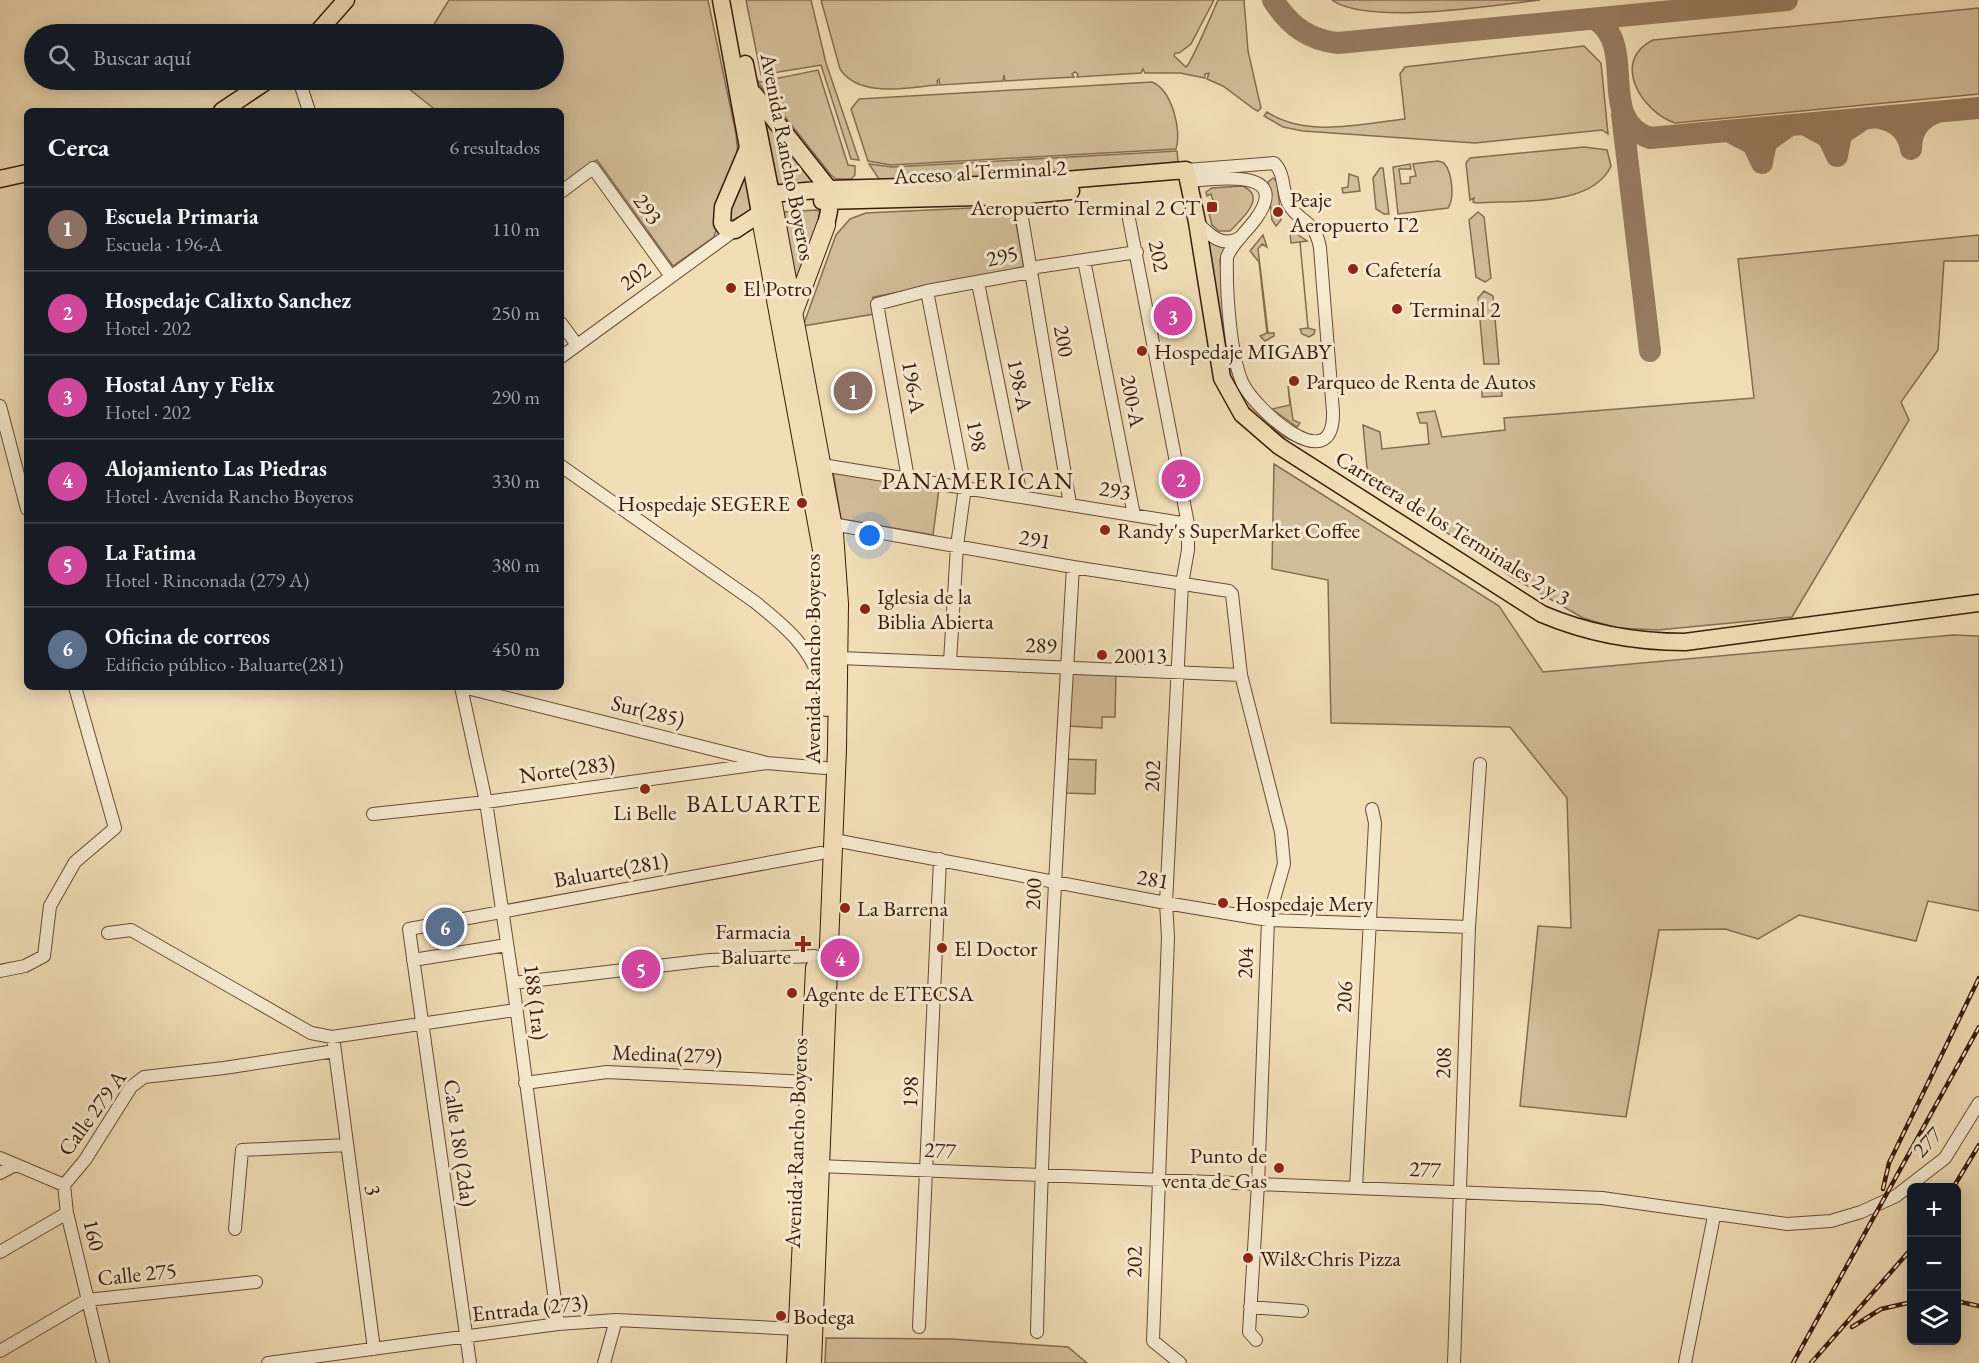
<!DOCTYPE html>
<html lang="es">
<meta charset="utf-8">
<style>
:root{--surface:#171b24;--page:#242831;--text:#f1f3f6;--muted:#9ea1a6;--line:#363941;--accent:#c59692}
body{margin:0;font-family:"EB Garamond",serif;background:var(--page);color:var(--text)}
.controls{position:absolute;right:18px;bottom:18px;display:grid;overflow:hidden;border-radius:9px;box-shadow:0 3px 15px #0003}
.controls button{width:54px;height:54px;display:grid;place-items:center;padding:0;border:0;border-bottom:2px solid var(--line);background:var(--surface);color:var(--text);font:30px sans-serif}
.you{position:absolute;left:870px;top:536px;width:21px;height:21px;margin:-15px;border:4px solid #fff;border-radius:50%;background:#1a73e8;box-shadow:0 0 0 9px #1a73e833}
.badge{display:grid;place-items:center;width:39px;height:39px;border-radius:50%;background:var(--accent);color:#fff;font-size:20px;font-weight:700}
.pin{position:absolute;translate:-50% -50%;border:3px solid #fff;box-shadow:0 2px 6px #0006}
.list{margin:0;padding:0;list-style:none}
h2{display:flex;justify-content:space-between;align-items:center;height:78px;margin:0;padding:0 24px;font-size:26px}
h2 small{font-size:20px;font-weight:400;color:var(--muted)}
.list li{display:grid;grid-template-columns:39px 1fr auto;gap:18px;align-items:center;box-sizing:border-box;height:84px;padding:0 24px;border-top:2px solid var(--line)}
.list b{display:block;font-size:22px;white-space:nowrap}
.list p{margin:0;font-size:20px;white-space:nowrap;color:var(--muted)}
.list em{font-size:20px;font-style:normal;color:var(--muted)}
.icon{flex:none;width:33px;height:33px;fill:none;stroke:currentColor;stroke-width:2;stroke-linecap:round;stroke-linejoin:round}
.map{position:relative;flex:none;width:1979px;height:1363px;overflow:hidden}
.search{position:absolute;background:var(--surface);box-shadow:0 3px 15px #0003;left:24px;top:24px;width:540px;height:66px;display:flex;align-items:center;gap:15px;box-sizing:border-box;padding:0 21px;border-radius:33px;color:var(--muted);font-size:22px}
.panel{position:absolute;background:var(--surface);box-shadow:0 3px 15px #0003;left:24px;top:108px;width:540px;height:582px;border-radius:9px}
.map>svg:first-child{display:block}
.green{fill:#d2bd9a;stroke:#866c52;stroke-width:1.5}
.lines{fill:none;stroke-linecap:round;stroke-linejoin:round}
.taxiway{stroke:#967c61;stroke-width:22}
.minor-casing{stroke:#684b36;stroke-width:14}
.major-casing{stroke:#3b1a0b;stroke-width:19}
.highway-casing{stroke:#3b1a0b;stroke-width:20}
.minor{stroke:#f6ead0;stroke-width:12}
.major{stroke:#f1deb7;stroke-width:16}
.highway{stroke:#f1deb7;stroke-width:18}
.rail-casing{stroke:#3b1a0b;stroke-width:4.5}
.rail{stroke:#f6ead0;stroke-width:2;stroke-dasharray:7;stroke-linecap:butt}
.poi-dot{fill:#8f2418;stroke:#f6ead0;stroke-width:2}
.labels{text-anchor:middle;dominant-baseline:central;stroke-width:6;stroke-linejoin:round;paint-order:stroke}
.street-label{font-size:22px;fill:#3b1a0b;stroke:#f6ead0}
.poi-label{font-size:22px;fill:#3b1a0b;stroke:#f6ead0;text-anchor:start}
.neighbourhood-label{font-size:24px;letter-spacing:1.5px;fill:#3b1a0b;stroke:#f6ead0}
</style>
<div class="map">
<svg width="1979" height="1363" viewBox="0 0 1979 1363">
<rect width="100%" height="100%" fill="#f1deb7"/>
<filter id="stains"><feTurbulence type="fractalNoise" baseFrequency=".00333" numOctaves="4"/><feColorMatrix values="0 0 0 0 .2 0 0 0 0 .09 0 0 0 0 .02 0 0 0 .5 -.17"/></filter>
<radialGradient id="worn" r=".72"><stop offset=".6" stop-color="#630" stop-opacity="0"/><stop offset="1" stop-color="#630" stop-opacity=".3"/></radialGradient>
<path class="green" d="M449,0H708L736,134L738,156L714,237L673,266L597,160L561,184V111H437L399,81L554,80V34H428Z
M746,0H811L826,63L859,160L851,159L821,65L761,75Z
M821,0H1214L1191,44L1179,53H1175L1174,56L1186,67C1191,64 1213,11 1218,0H1244L1248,51L1261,108L1258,111L1254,109L1223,86L1207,79L1209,73L1205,74V78L1180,73H1145L1143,69L1141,73L1077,77L1078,74L1075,72L1072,74L1074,77L1005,81L1004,75L1003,81L940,85L939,79L937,81L938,85C908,87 860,99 840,69Z
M1332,0H1540C1495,5 1367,26 1332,0Z
M1979,8V94L1675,123C1642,112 1610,61 1653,40Z
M1584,46L1601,63L1608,134L1602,130L1475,143L1303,131L1283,127L1264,116L1267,112C1307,138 1360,124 1405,119L1400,74L1405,67Z
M818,70L848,165L855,166V175L851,179H836L831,175L756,80L760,82Z
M1152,82C1172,90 1182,131 1176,149L891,165L868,161L851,109L859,99Z
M765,119L817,183L778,188Z
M1584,147L1607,150L1611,166C1592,208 1516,200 1476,203L1473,202L1474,198L1470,200L1466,163L1470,158Z
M1177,151L1178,162L999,181L885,183L879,179L869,164L892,167Z
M1438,161L1444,163C1452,172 1455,198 1448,208L1398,214L1393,167L1410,164L1411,169H1399L1401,184L1410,183V177L1416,176L1413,164Z
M746,167L751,211L731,221L729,219L731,197Z
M1380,168H1383L1389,214H1384L1376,209L1373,178Z
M1349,174L1358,177L1360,191L1343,193L1342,188L1348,187Z
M1273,178L1277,182L1281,220L1276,226L1272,220L1268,182Z
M1242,186C1268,196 1242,219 1230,231H1219L1212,225L1208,210L1215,207L1211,194L1207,196L1206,192L1212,188Z
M1013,206L1024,268L873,297L874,314L803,326L836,235L850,219L866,213Z
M816,210L823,213L796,283L784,212Z
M1478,212L1484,217L1491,278L1485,282L1476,277L1469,220Z
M1294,232L1307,241L1300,242L1308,328L1315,330L1314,334L1309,337L1302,334L1300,329L1308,328L1300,242L1291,243L1290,233Z
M1263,235L1267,247L1262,244L1258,249L1268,333H1274V336L1265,341L1260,336L1267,333L1259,262L1250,251Z
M1979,235V261H1944L1938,350L1901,402L1909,420L1792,617L1658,630L1617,628L1583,618L1512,577L1368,479L1363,425L1380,432L1382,449L1429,444L1427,423H1420L1417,413L1435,411L1442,437L1505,430L1504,418L1754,398L1738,259Z
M1206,240L1226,248L1220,260L1228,344L1264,417L1297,442L1284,437L1257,417L1244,405L1230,380Z
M1484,291L1493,296L1499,364H1484L1478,298Z
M1501,384L1502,396L1482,397V387Z
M1288,386L1293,420L1300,423L1297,427L1272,409L1290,405Z
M1274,464L1499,606L1543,672L1953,635L1979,636V911L1928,901L1916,941L1799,915L1758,939L1725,929L1659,930L1626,1117L1520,1106L1538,926L1571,928L1567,798L1510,727L1331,723L1328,580L1272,569Z
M833,471L939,489L933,535L841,519Z
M1069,671L1116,673L1115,717H1102V728L1067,726Z
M1065,759L1096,760L1095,794L1064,793Z
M826,1338L952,1339L1068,1347L1087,1363H825Z"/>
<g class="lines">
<path class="taxiway" d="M1273,0C1289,25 1308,40 1338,43L1787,0
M1595,19C1639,46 1595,120 1650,138L1979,108
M1622,114L1650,351
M1880,118C1898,122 1908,132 1911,149C1911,131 1919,119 1937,112
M1806,125L1828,137L1837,156L1841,134L1862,120
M1730,132L1753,144L1762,163L1766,142L1787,127"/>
<defs>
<path id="minor" d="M299,80L309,111
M1186,170L1274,163C1285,173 1282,190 1288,203C1299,224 1315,218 1320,248L1333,412C1334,481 1256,410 1243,384C1230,357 1226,289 1227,257C1232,244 1246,232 1255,220C1294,167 1216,179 1189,181
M1017,188L1070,504
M561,192L593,168L670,275
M1129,219L1188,524V550L1182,584L1166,903L1168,937L1153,1341L1180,1363
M1197,222C1209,235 1223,249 1241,237
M1084,260L1134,515
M978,283L1021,496
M927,291L965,487L957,546L950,662
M561,323L577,345
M561,357L735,230
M0,406L27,509
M822,465L1188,524
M561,466L755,602C786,627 809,646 822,684
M908,478L877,304L927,291L1031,272L1037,267L1137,252
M832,524L1073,567L1229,591L1232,594L1241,675L1281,832L1284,864L1268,920L1258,1184L1249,1332L1256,1340
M840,658L1241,675
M461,687L486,802L513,983L558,1324
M463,687L767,763L825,768
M373,814L486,802L767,763
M834,840L1166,903L1268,920L1469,927
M108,933L131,930L311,1033L332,1037L515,1010
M413,960L507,945
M0,971L25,966L44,956L50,906L75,862L115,828L75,687
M513,983L709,960L815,956
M334,1044L374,1349
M525,1083L607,1072L808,1082
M0,1158L64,1185L85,1160L131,1087L144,1077L224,1068L335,1051
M819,1166L1602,1198L1787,1224L1831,1221L1861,1212L1896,1196L1945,1158L1979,1103
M0,1173L15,1165
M64,1185L67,1213L103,1363
M1356,1188L1375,823L1372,809
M235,1229L242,1150L347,1145
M0,1252L67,1213
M1250,1307L1302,1311
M919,1327L940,859
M1037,1332C1043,1077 1058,822 1073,567
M0,1351L87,1300L256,1282
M268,1363L558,1324L616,1320L797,1329
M470,1363L409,929L821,853
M604,1363L616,1320
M1454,1363L1469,927L1480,764
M1685,1363L1714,1216"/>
<path id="major" d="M721,0L760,213
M316,34L346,0
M745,64L773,204
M754,94L829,189V211L826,225
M222,111L268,80
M748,148L723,207L722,223L726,229L735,230L770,207
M0,179L27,173
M771,194L829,189L1016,184L1186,170L1197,222L1222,378L1242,414L1279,446L1542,614C1589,634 1634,642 1685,642L1979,603
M822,201L1017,196L1071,191"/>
<path id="highway" d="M773,204L834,533L839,604L837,749L812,1363
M760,213L825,566L826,707
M794,311L826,225
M796,1363L815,968"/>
</defs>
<use href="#minor" class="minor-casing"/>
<use href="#major" class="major-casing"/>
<use href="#highway" class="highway-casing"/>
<use href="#minor" class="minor"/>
<use href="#major" class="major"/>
<use href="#highway" class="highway"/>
<defs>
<path id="rail" d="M1953,1188L1979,1145
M1883,1189L1889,1163L1979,978
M1956,1301L1979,1306
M1852,1327L1881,1309L1912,1302
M1793,1363L1979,1027
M1811,1363L1912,1248"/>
</defs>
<use href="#rail" class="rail-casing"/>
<use href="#rail" class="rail"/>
</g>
<g class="poi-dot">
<rect x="1206" y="201" width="12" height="12" rx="3"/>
<circle cx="1278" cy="212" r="6"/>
<circle cx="1353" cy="269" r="6"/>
<circle cx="731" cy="288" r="6"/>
<circle cx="1397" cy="309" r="6"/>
<circle cx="1142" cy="351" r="6"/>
<circle cx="1294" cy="381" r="6"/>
<circle cx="802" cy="503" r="6"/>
<circle cx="1105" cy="530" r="6"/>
<circle cx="865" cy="609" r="6"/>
<circle cx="1102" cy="655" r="6"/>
<circle cx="645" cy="789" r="6"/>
<circle cx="1223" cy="903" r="6"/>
<circle cx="845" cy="908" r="6"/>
<path d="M800 935h6v6h6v6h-6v6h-6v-6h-6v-6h6z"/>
<circle cx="942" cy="948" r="6"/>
<circle cx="792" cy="993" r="6"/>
<circle cx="1279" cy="1168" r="6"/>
<circle cx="1248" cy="1258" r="6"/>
<circle cx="781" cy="1316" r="6"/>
</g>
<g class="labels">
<g class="street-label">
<text transform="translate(788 157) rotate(79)">Avenida Rancho Boyeros</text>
<text transform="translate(980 172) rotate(-3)">Acceso al Terminal 2</text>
<text transform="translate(648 209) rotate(54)">293</text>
<text transform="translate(1002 256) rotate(-13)">295</text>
<text transform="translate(1159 256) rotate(79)">202</text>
<text transform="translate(635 276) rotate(-37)">202</text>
<text transform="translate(1064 341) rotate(80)">200</text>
<text transform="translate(1020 385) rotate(78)">198-A</text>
<text transform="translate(914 387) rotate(80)">196-A</text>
<text transform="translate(1133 401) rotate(79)">200-A</text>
<text transform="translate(977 436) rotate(79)">198</text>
<text transform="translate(1115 490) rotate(9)">293</text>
<text transform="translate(1453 528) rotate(32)">Carretera de los Terminales 2 y 3</text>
<text transform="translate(1035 539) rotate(10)">291</text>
<text transform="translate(1041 645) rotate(2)">289</text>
<text transform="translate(812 659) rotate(-90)">Avenida Rancho Boyeros</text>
<text transform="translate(648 711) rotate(14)">Sur(285)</text>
<text transform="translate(567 769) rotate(-8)">Norte(283)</text>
<text transform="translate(1152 776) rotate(-87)">202</text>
<text transform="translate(611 870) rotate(-10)">Baluarte(281)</text>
<text transform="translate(1153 879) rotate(10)">281</text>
<text transform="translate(1033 894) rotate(-87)">200</text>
<text transform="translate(1245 963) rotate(-88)">204</text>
<text transform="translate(1344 997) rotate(-87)">206</text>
<text transform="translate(536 1002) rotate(83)">188 (1ra)</text>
<text transform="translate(667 1054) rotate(2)">Medina(279)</text>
<text transform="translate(1443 1063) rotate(-88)">208</text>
<text transform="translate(910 1092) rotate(-88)">198</text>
<text transform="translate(92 1113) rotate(-54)">Calle 279 A</text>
<text transform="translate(1927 1142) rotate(-48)">277</text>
<text transform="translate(460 1143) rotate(82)">Calle 180 (2da)</text>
<text transform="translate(796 1143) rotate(-88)">Avenida Rancho Boyeros</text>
<text transform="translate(940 1150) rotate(3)">277</text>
<text transform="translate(1425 1169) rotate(2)">277</text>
<text transform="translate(373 1190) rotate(83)">3</text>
<text transform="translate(94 1235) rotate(77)">160</text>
<text transform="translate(1134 1262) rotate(-89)">202</text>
<text transform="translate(137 1274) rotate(-6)">Calle 275</text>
<text transform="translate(530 1308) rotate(-6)">Entrada (273)</text>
</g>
<g class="poi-label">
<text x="1290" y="199">Peaje<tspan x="1290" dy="25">Aeropuerto T2</tspan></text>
<text x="1200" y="207" text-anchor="end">Aeropuerto Terminal 2 CT</text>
<text x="1365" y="269">Cafetería</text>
<text x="743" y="288">El Potro</text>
<text x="1409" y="309">Terminal 2</text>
<text x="1154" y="351">Hospedaje MIGABY</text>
<text x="1306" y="381">Parqueo de Renta de Autos</text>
<text x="790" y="503" text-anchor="end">Hospedaje SEGERE</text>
<text x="1117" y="530">Randy's SuperMarket Coffee</text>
<text x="877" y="596">Iglesia de la<tspan x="877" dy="25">Biblia Abierta</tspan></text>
<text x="1114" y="655">20013</text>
<text x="645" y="812" text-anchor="middle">Li Belle</text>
<text x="1235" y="903">Hospedaje Mery</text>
<text x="857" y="908">La Barrena</text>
<text x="791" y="931" text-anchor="end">Farmacia<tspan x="791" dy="25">Baluarte</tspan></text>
<text x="954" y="948">El Doctor</text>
<text x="804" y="993">Agente de ETECSA</text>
<text x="1267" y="1155" text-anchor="end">Punto de<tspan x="1267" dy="25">venta de Gas</tspan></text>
<text x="1260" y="1258">Wil&amp;Chris Pizza</text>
<text x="793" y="1316">Bodega</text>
</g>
<g class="neighbourhood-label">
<text x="978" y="480">PANAMERICAN</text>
<text x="754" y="803">BALUARTE</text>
</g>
</g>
<rect width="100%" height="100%" filter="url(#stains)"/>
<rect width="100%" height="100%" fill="url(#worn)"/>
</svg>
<div class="controls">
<button>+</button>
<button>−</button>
<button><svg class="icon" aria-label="layers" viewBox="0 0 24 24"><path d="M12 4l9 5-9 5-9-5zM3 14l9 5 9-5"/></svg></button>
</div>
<div class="you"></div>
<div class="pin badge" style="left:853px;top:391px;background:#8d6e63">1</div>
<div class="pin badge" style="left:1181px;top:479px;background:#d1479c">2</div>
<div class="pin badge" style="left:1173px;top:316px;background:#d1479c">3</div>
<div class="pin badge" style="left:840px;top:958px;background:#d1479c">4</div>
<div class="pin badge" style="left:641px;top:969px;background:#d1479c">5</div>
<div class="pin badge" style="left:445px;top:927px;background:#5c6f8a">6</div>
<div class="search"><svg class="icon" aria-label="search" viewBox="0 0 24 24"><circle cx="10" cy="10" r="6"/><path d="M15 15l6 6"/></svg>Buscar aquí</div>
<section class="panel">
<h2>Cerca<small>6 resultados</small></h2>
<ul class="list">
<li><span class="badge" style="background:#8d6e63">1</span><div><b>Escuela Primaria</b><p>Escuela · 196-A</p></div><em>110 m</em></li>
<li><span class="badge" style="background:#d1479c">2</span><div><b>Hospedaje Calixto Sanchez</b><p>Hotel · 202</p></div><em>250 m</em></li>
<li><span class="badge" style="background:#d1479c">3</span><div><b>Hostal Any y Felix</b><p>Hotel · 202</p></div><em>290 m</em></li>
<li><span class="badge" style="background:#d1479c">4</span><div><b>Alojamiento Las Piedras</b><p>Hotel · Avenida Rancho Boyeros</p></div><em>330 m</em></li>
<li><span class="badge" style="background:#d1479c">5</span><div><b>La Fatima</b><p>Hotel · Rinconada (279 A)</p></div><em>380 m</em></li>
<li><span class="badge" style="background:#5c6f8a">6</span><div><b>Oficina de correos</b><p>Edificio público · Baluarte(281)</p></div><em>450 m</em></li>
</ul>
</section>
</div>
